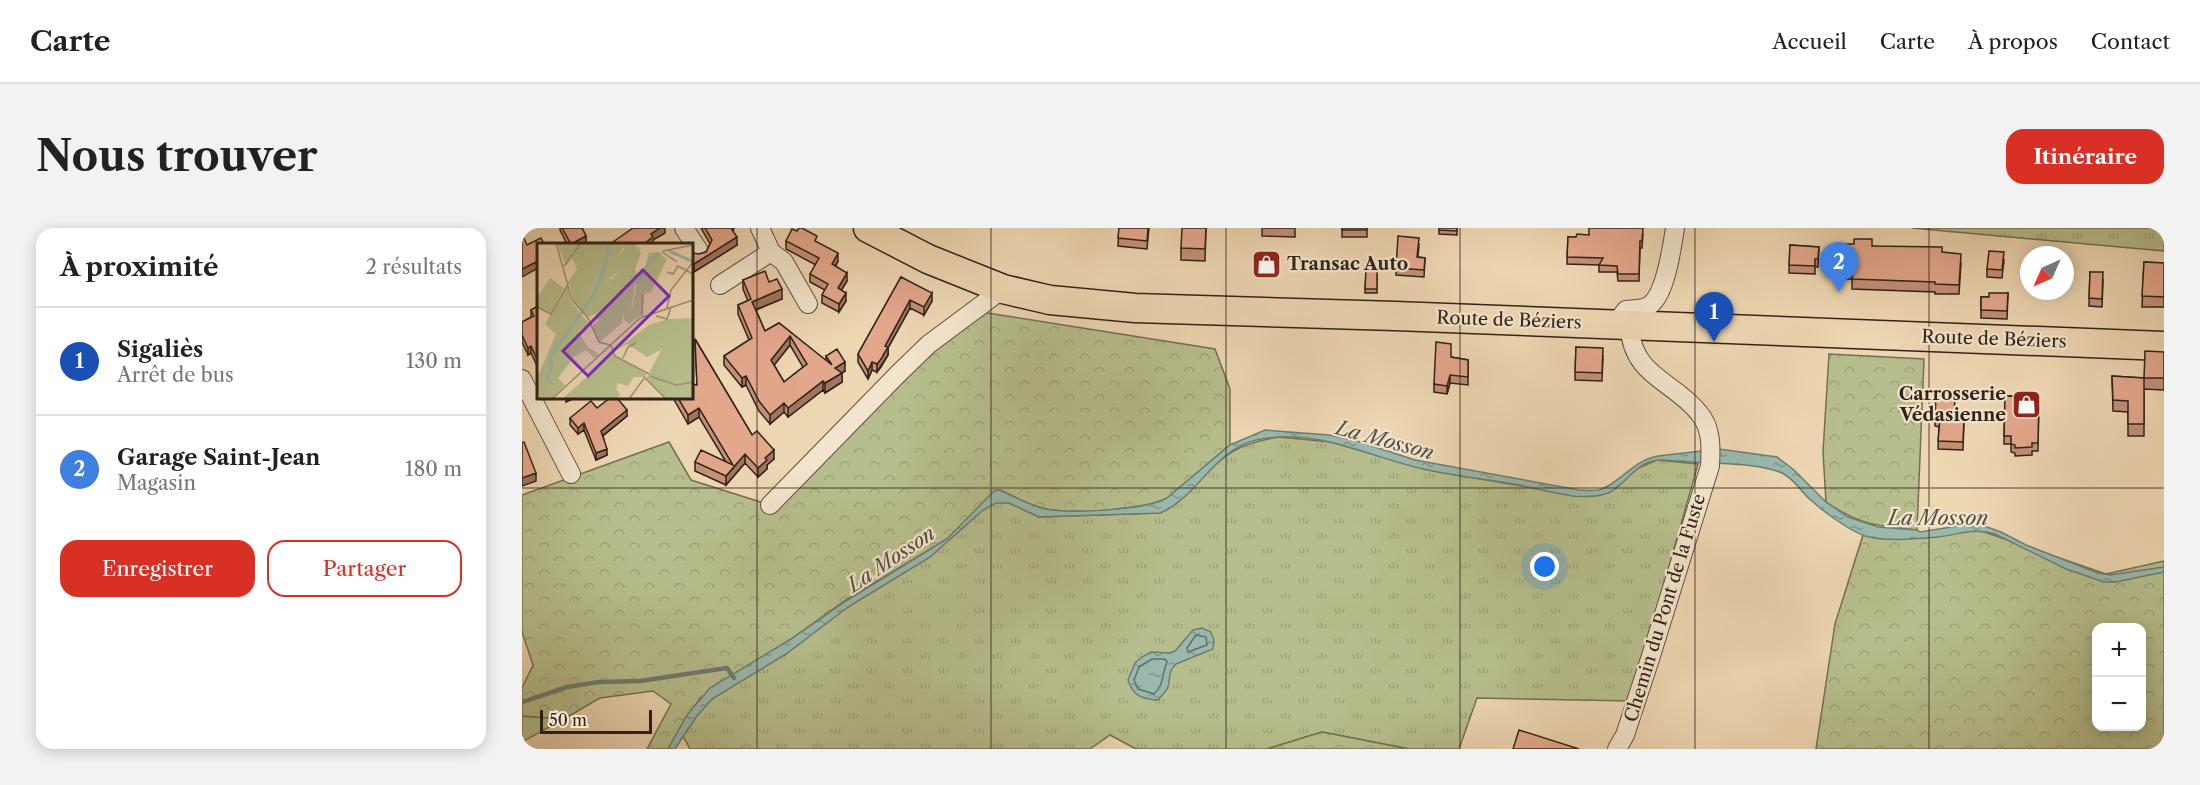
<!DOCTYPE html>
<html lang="fr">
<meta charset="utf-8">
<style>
:root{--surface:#fff;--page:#f2f2f2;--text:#222;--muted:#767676;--line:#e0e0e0;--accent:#d93025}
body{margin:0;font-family:"Libre Caslon Text",serif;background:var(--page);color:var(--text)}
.controls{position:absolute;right:18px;bottom:18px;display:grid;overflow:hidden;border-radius:12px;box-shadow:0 3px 15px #0003}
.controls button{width:54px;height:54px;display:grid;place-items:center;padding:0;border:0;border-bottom:2px solid var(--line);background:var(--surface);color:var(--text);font:30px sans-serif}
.compass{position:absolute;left:1498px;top:18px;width:54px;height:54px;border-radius:50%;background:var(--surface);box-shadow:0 3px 15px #0003;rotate:225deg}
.scale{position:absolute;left:18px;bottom:15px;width:112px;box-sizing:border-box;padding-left:6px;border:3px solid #312317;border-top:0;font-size:16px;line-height:21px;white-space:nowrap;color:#312317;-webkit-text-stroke:4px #f3e4cd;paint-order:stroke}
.you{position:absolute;left:1023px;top:339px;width:21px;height:21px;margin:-15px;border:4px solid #fff;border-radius:50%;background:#1a73e8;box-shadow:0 0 0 9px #1a73e833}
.badge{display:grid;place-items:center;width:39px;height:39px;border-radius:50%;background:var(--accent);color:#fff;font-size:20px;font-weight:700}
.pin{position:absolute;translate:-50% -50px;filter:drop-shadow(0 2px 3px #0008)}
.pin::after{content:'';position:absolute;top:32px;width:21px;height:18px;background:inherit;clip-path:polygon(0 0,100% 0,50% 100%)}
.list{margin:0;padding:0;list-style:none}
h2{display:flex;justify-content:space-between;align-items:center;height:78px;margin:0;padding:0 24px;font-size:26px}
h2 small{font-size:20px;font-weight:400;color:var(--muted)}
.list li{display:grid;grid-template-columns:39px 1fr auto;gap:18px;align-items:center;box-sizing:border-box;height:108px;padding:0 24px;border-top:2px solid var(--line)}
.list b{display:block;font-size:22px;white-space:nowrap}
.list p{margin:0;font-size:20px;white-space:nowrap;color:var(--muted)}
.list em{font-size:20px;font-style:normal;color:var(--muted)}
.actions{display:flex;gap:12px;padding:18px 24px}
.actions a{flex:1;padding:14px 0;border:2px solid var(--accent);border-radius:18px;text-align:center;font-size:21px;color:var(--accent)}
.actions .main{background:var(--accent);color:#fff}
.map{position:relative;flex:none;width:1642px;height:521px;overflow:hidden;border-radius:18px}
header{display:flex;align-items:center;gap:36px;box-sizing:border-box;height:84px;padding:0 30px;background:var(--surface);border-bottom:2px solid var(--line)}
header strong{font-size:28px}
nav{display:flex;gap:33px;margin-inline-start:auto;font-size:21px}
.intro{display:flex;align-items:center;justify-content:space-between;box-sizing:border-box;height:144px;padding:0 36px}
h1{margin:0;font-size:42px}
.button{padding:15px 27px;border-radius:18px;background:var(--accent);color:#fff;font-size:21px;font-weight:700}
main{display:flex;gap:36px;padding:0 36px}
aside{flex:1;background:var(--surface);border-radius:18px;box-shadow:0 3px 15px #0003}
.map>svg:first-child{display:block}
.grass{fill:url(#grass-tufts);stroke:#747052;stroke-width:1.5}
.forest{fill:url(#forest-crowns);stroke:#747052;stroke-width:1.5;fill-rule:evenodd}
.water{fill:url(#water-ripples);stroke:#6f7d71;stroke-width:1.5}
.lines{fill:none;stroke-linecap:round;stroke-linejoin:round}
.shore{stroke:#656e62;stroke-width:1.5}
.stream{stroke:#6f7d71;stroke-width:4.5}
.minor-casing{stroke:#60503e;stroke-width:20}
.primary-casing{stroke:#312317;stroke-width:31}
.minor{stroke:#f3e4cd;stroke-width:18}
.primary{stroke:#edd6b2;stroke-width:28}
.wall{fill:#c39078;stroke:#312317;stroke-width:1.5;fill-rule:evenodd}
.shaded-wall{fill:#9f7562;stroke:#312317;stroke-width:1.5}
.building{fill:#e3a78c;stroke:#312317;stroke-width:1.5;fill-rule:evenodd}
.grid{fill:none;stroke:#312317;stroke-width:1.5;stroke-opacity:0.55}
.labels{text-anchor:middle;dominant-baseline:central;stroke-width:4.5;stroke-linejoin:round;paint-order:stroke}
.poi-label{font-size:18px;font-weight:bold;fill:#312317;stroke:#f3e4cd;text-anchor:start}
.street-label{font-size:18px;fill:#312317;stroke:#f3e4cd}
.water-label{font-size:20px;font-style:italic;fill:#505044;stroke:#f3e4cd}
.inset-river{fill:none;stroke:#99b9ad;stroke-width:3}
.inset-road{fill:none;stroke:#a28e74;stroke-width:1.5}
.view{fill:#7b2cbf;fill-opacity:0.15;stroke:#7b2cbf;stroke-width:3}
.inset-edge{fill:none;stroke:#312317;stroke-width:3}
</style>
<header>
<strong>Carte</strong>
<nav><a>Accueil</a><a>Carte</a><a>À propos</a><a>Contact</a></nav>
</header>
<div class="intro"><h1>Nous trouver</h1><a class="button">Itinéraire</a></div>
<main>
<aside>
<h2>À proximité<small>2 résultats</small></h2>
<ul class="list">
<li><span class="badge" style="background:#1a4fb4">1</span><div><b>Sigaliès</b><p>Arrêt de bus</p></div><em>130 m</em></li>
<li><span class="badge" style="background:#3f7fe0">2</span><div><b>Garage Saint-Jean</b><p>Magasin</p></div><em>180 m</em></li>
</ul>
<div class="actions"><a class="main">Enregistrer</a><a>Partager</a></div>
</aside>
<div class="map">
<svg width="1642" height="521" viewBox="0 0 1642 521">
<defs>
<pattern id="grass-tufts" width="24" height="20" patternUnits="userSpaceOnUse" patternTransform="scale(1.5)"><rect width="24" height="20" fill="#b7be8d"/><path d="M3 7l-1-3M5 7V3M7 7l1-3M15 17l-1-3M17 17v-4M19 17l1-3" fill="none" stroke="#9ea379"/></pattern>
<pattern id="forest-crowns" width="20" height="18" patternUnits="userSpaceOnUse" patternTransform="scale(1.5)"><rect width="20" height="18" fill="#b7be8d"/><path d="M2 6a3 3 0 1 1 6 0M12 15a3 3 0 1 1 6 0" fill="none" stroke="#9ea379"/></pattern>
<pattern id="water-ripples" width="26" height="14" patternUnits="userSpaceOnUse" patternTransform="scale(1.5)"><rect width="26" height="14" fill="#99b9ad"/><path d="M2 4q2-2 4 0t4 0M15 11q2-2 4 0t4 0" fill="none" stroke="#7d968c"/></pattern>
</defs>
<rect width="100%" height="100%" fill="#edd6b2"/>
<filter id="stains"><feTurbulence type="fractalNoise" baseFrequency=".00333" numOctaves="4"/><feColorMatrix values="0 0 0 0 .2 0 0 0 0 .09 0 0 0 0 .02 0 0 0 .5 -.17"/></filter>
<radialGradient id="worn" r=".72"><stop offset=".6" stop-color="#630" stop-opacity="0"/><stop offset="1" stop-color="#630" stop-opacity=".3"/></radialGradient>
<path class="grass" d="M1390,0H1642V23Z
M757,209L809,214L901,241L1057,268L1086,265L1093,261L1112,242L1135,232L1176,236L1109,473L955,470L937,521H887L800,504L745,521H614L588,507L568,521H168L161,508L181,479L199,464L264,426L326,379L408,329L461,282L475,274L487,275L517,289L638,285C651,280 660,269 670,259C702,228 711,216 757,209Z
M0,488L42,491L0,514Z"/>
<path class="forest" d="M459,84L693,121L708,161V217L645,270C623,282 556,285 530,282C512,280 494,269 478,262L425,311L324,372L269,411L178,470L146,521H125L149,476L131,463L78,470L42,491L0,488V460L11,437L0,404V267L147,214L169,252L248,277L410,120Z
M1307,126L1402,131L1395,302C1354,298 1338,297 1304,274L1301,224Z
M1448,299L1584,346L1642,333V521H1294L1313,396L1341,307L1353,310ZM1574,400H1620V499H1574Z
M800,504L887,521H745Z"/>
<path class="water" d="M743,202L807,207L835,213L893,232L1057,262C1063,262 1070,263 1077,262C1098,256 1109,233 1136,228L1197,221L1255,229L1272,242L1304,274L1326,289L1356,299L1395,302L1398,304L1442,297L1462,298L1479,304L1504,317L1576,345L1588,347L1642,339V344L1594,354H1582L1544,341L1473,306C1450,299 1438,307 1415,309C1393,311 1365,314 1343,308C1328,303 1302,284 1290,273C1279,265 1274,252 1260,245C1234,233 1175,236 1143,232C1113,230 1107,256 1086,265C1076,269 1061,269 1050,268C1031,265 1011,260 992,256C962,251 932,248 902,241C846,229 795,199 734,212C692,222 675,270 638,285L517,289L487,275H474L461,282L408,329L326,379L264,426L190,471L174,489L153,521H146L165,487L188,460L269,411L324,373L425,311L472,263L477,262C494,269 512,280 530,282C556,285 623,282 645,270L708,217Z
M680,400L689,404L692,412L691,421L654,436C645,444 649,450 646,459C644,464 639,468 636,472C620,471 611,468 606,452L613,435L620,429L629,424L648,425L653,423L671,402Z"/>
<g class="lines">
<path class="shore" d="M674,407L684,409L685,417L666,424L665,420Z
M630,431H643L645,434C640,445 642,458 632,466L616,461L612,452L617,439Z"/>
<path class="stream" d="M0,474L45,459L77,454L118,453L205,440L212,450"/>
<defs>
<path id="minor" d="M162,0L177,23
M249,24L262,34L286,76
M198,57L249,24L238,0
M1093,96L1104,82C1111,81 1122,82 1128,77C1144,65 1150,19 1153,0
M0,151L49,246
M248,277L376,146L407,116L481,61
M1095,521L1103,507L1128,431L1188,238C1189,220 1190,200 1177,185C1150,151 1111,150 1107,97"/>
<path id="primary" d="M346,0L406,31L481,61L528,72L613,80L873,88L1642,118"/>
</defs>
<use href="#minor" class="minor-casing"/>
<use href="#primary" class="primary-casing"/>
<use href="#minor" class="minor"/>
<use href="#primary" class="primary"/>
</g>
<path class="wall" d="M38,0H60L64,8V16H45L38,2Z
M179,0H212L211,4L215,17L172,44L170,40V26H177L184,24L188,16Z
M597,0H627L625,21L596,18Z
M684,0L683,33L659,32V20Z
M740,0H773V9L740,8Z
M820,0H845V9H820Z
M917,0H935V7L917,6Z
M1086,1L1121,6L1120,20H1118L1117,53H1096L1095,44H1077V37L1045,36L1046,9H1054L1067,7Z
M264,13L295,14L316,33L314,38L325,53L319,62L324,73L317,84L300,75V67L303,62L288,54V46L294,37L264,21Z
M1323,16L1350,18L1420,24L1439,35L1437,66H1413V64L1330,61V51H1322Z
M897,17L896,29L903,30L902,49L874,47V40Z
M1268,17L1297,19L1296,39H1293V46L1267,45Z
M1482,32L1480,50L1465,49V41Z
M1622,34L1642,35V79H1620Z
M844,42H855V65H843Z
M1568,44L1581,52L1580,79L1567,78Z
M379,49L410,73L402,87L388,80L366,120V127L359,139L355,144L350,142L346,151L336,134V126Z
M221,52L247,54L260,71L234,82L243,103L257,95L304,133V128L323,143L320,145V154L303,165L301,162L266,189L262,184L248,196L237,183L224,157L220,159L202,137V128L227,112L216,86V77L226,73L221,61ZM268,117L281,139L262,154L252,137Z
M1486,65L1485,91L1459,90V69H1467Z
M16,78V140L9,125L6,127L0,114V94L9,89V82Z
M173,111L230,207L252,231L245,237V241L236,249L223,235L204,257L173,243V234H204L177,189L166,196L151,170H170L175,157Z
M1054,119L1081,128L1080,153L1053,152Z
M1642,124V162L1622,161V208H1606V184L1591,183L1590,148L1622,150Z
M929,129L946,132V157L928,155L925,166L912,164V156Z
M1414,167L1432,191H1442L1441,222L1416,221L1417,199L1413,198Z
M1483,168L1517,169L1516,223H1510V227L1493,228V225L1489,224V216H1482Z
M75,180L105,188L81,208L85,227L74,232L62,202L56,206L48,197V190Z"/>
<path class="shaded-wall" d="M138,0H143V5L131,12V16H123V15L129,6Z
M64,8V16H49Z
M215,9V17L172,44V36Z
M316,25V33L310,44V36Z
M16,33V40L0,49V41Z
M325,45V53L316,68V60Z
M260,61V71L230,83V74Z
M324,65V73L317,84V76Z
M410,65V73L402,87V79Z
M388,72V80L366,120V127L355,144V136L363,118Z
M268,108V117L249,141V132Z
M9,118V125L6,127V120Z
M323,134V143L313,149V140Z
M350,134V142L346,151V143Z
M320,145V154L303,165V155Z
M928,147V155L925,166V158Z
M224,148V157L220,159V150Z
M301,153V162L266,189V180Z
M44,170H53L44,174Z
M262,175V184L248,196V187Z
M177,180V189L166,196V187Z
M105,182V188L79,209V203Z
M62,195V202L56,206V200Z
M85,221V227L74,232V225Z
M252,222V231L245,237V241L236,249V240L243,230Z
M223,226V235L204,257V248Z
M14,245V253L0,258V250Z"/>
<path class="building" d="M40,0H60L64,8L49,16Z
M111,0H138L129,6L131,9L123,15L124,16H93L91,14Z
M183,0H209L215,9L172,36L170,32V26L171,25L177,26L184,24L190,12Z
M277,0H280L295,8L293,13L316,25L310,36L325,45L316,60L324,65L317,76L300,67L306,56L288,46L297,30L264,13L270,1L275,3Z
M597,0H626L625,13L596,10Z
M660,0H684L683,21L659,20Z
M820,0H845V2H820Z
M917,0H935V3L917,2Z
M1067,0H1121L1120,13H1118L1117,46H1096L1095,38L1077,37L1081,30L1045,29L1046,9H1054L1055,6L1067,7Z
M0,6L5,17L19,10L22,16H16V33L0,41Z
M876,8L897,10L895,29L903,30L902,42L874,40Z
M1332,11H1350V18L1420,19V24L1439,26L1437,57L1413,56V54L1330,51L1331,42H1322L1323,16H1332Z
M1268,17L1297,19L1296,31H1293V38L1267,37Z
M1467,23L1482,24L1480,42L1465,41Z
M1622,34L1642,35V69L1620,68Z
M844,42H855V61H843Z
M243,43L247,54L255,51L260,61L230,74L243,103L257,95L310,137L304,128L315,121L323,134L313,140L320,145L303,155L301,153L266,180L262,175L248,187L237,173L224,148L220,150L202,128L230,110L216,77L229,71L221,52ZM268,108L285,136L262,154L249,132Z
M1568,44H1581L1580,71L1567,70Z
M379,49L410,65L402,79L388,72L363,118L366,119L359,131L355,136L350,134L346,143L336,126Z
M1467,65H1486L1485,83L1459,82V69H1467Z
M16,78V133L9,118L6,120L0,107V94L12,88L9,82Z
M173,111L230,207L235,203L252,222L243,230L245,232L236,240L223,226L204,248L173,234L179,222L211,237L177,180L166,187L156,170H170V156L175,157Z
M914,114L929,116V129L946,132V149L928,147L925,158L912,156Z
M1054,119L1081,120L1080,145L1053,144Z
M1623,123L1642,124V150H1622Z
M1590,148L1622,150V196H1606V173L1591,172Z
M1414,167L1433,168L1432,191H1442L1441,214L1416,213L1418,191L1413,190Z
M1483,168L1517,169L1516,215H1510V219L1493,220V217L1489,216V208H1482Z
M88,170H95L105,182L79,203L85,221L74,225L62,195L56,200L48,190L69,173L75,180Z
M2,214L14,245L0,250V215Z
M997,502L1057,521H991Z"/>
<path class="grid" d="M235,0V521M469,0V521M704,0V521M938,0V521M1173,0V521M1407,0V521M0,260H1642"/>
<defs>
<symbol id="shop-square" viewBox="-11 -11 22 22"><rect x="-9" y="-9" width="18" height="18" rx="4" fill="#8f2418" stroke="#f3e4cd"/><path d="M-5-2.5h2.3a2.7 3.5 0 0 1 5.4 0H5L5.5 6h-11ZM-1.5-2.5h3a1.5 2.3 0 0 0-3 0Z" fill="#fff"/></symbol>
</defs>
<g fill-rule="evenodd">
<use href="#shop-square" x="728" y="20" width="33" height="33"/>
<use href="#shop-square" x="1488" y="160" width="33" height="33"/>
</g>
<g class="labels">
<g class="poi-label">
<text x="765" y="36">Transac Auto</text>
<text x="1484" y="166" text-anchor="end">Carrosserie<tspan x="1484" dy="21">Védasienne</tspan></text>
</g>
<g class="street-label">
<text transform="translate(987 92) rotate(2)">Route de Béziers</text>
<text transform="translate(1472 111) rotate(2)">Route de Béziers</text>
<text transform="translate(1143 380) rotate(-73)">Chemin du Pont de la Fuste</text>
</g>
<g class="water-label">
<text transform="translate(863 212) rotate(15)">La Mosson</text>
<text x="1416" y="290">La Mosson</text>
<text transform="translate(369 331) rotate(-34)">La Mosson</text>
</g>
</g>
<g transform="translate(15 15)">
<rect width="156" height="156" fill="#edd6b2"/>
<path d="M20,0H69L59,39L44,67L37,60L32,38L40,26L35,15L29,23ZM78,0H96L98,8L90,9L87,4L81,13L85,27L69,37L73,43L69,55L63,57L58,53ZM121,9L130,16L120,37L109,28L106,31L112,10ZM88,32L99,36L95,63L87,70L85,80L63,99L54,84L62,77L60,72L78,57ZM13,35L27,45L14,70L0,64V54ZM156,75V156H128L109,136L124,107L110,114L90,101L77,108L112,82L131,76ZM76,111L109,131L108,134H97L91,143L81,140L79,146L83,151L80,156H25Z" fill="#b7be8d"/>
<path d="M69,0H78V8L58,53L63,57L69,55L73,43L69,34L74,36L85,27L81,13L88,6L86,0L90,8L96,9L94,2L98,0L102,9L101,0L104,10L98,26L101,36L109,28L120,37L114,49L106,51L105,71L92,81L87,77V70L96,63L100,39L89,32L78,57L68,67L51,74L44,67L59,39ZM31,41L33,57L52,81L41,89L51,104L62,111L57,115L49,107L37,114L21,135L28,142L15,156H0V135L19,91L8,81Z" fill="#b7be8d"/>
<path class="inset-river" d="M132,8L155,18M99,41L114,16L123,10M15,140L10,137L15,122L13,115L57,51L70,17L71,0"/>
<path class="inset-road" d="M19,0L35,57L51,75L62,99L73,102M126,8L156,2M125,9L140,19M27,23L44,0M130,29L136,31L141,23L156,31M0,64L14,71L32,39M130,65L134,47L156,19M105,73L106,51M119,73L130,76L134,64M74,102L78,113L112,131M86,115L91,104L99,100M113,133L139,142L156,139M108,135L129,156M15,156L103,75L156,57M92,156L108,134"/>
<path class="view" d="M106,27L132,53L51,133L26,108Z"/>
<rect width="156" height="156" class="inset-edge"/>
</g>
<rect width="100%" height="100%" filter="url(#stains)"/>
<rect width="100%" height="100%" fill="url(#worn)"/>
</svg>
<div class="controls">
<button>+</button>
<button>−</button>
</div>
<svg class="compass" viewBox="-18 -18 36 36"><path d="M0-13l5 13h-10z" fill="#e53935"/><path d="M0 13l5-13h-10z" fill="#767676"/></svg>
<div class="scale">50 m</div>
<div class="you"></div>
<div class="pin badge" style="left:1192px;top:114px;background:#1a4fb4">1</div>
<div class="pin badge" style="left:1317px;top:64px;background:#3f7fe0">2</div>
</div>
</main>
